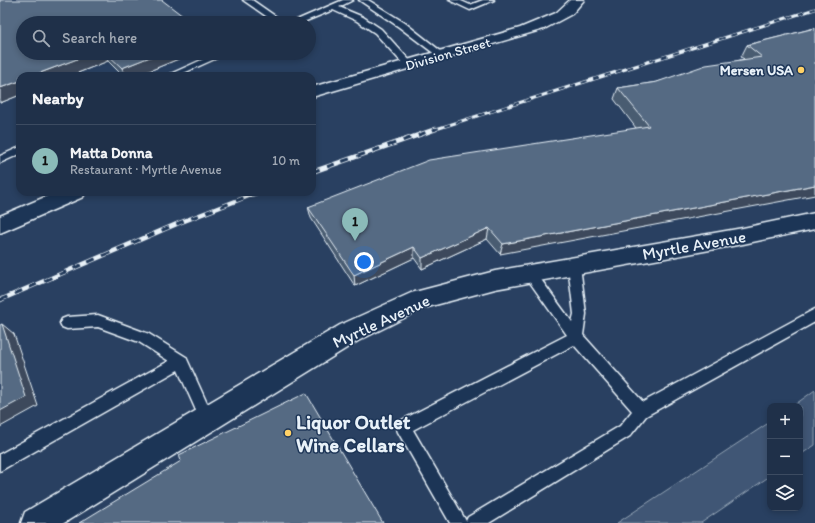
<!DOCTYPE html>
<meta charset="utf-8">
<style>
:root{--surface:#1f3049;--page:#273850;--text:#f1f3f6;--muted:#a1a9b4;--line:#3c4b61;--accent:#8bbbb9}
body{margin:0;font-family:Itim,sans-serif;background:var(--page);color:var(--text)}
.controls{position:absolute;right:12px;bottom:12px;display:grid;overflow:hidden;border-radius:8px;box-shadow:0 2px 6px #0003}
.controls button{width:36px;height:36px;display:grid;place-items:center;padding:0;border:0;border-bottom:1px solid var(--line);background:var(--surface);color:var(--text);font:20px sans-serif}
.you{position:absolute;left:364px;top:262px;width:14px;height:14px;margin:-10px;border:3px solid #fff;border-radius:50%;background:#1a73e8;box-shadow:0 0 0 6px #1a73e833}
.badge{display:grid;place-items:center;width:26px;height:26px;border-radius:50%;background:var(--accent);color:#111;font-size:13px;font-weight:700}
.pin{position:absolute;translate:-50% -33px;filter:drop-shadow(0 1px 2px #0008)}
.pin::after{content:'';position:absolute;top:21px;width:14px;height:12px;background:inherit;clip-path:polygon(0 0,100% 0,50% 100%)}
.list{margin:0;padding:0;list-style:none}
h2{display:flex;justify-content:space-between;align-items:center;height:52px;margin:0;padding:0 16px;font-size:17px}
h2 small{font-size:13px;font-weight:400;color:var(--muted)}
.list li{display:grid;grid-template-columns:26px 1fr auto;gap:12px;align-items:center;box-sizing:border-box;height:72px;padding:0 16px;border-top:1px solid var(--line)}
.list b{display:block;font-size:15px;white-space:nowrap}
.list p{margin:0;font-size:13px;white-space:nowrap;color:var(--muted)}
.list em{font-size:13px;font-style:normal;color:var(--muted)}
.icon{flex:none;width:22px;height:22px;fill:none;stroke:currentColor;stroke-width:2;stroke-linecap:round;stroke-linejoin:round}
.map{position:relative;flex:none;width:815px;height:523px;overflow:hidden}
.search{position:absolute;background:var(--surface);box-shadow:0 2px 6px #0003;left:16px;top:16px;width:300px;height:44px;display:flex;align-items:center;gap:10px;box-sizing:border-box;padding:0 14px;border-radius:22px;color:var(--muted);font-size:15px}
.panel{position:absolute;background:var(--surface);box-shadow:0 2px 6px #0003;left:16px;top:72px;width:300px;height:124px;border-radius:12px}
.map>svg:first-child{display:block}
.green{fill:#415774;stroke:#94a4b6}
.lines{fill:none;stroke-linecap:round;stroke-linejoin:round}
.service-casing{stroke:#e8f1f8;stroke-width:3}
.tertiary-casing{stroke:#e8f1f8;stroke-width:3}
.primary-casing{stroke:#e8f1f8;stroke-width:3}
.service{fill:#1d3557;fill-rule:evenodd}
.tertiary{fill:#1d3557;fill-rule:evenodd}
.primary{fill:#1d3557;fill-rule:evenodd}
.rail-far2-casing{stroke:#e8f1f8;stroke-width:3}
.rail-far1-casing{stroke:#e8f1f8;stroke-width:4.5}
.rail-casing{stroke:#e8f1f8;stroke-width:5}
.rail-far2{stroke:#1d3557;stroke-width:2;stroke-dasharray:6;stroke-linecap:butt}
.rail-far1{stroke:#1d3557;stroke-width:3;stroke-dasharray:8;stroke-linecap:butt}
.rail{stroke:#1d3557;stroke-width:3.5;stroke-dasharray:11;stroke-linecap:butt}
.wall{fill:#495b71;stroke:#e8f1f8}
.shaded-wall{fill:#3c4a5c;stroke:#e8f1f8}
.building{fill:#556a83;stroke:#e8f1f8}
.poi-dot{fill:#ffd166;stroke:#1d3557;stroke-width:1.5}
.labels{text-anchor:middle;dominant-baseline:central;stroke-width:3;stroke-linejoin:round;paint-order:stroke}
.far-street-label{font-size:14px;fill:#e8f1f8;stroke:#1d3557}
.far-poi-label{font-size:14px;font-weight:bold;fill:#e8f1f8;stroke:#1d3557;text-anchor:end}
.street-label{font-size:17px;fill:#e8f1f8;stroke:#1d3557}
.near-poi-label{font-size:20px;font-weight:bold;fill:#e8f1f8;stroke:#1d3557;text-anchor:start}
</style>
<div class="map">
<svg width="815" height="523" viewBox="0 0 815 523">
<rect width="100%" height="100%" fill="#294061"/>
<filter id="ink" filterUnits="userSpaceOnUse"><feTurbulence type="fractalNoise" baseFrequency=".025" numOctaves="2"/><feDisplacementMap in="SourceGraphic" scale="8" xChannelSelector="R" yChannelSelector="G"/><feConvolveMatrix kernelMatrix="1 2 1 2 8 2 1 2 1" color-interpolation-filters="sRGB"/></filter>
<g filter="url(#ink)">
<path class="green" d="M815,390V445L800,455V406H793Z
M770,422V476L701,523H617Z"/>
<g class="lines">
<defs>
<path id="service" d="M243,0H252L285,23H276Z
M343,0H353L339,7L363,17L381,29L412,63V67H406L375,33L357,21L333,10L301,23H290Z
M359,0H368L405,23L447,56L446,58H440L399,27Z
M449,0H459L470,5L483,0H494L470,10Z
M217,53H228L177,76H166Z
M20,147V154L0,163V156Z
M574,261L578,263L580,266L586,314L583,335L643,402L815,309V322L646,416L630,436L489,523H450L398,432L396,427L398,422L567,335L524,274L526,270L530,269L534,270L572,322L574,314L568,266L570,263ZM574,345L632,411L620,426L468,517L466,521L413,430Z
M98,315L149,334L186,357L214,419L212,424L207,426L202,424L178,370L0,471V454L169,361L139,342L98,327L67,329L62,327L60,323L62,319L67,317Z"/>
<path id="tertiary" d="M570,0H584L572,14L544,29L312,97V87L520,28L556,13Z
M57,192H86L83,197L0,233V216Z"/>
<path id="primary" d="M815,213V229L743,244L495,289L424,308L358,341L64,523H21L25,512L340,325L411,293L495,271L743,228Z"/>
</defs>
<use href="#service" class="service-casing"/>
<use href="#tertiary" class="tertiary-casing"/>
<use href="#primary" class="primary-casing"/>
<use href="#service" class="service"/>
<use href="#tertiary" class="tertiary"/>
<use href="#primary" class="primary"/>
<defs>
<path id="rail-far2" d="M433,130L815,9"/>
<path id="rail-far1" d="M312,172L436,129
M0,300L179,223L259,192"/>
<path id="rail" d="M0,300L2,299"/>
</defs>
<use href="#rail-far2" class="rail-far2-casing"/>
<use href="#rail-far1" class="rail-far1-casing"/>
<use href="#rail" class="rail-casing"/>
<use href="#rail-far2" class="rail-far2"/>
<use href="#rail-far1" class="rail-far1"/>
<use href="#rail" class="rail"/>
</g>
<path class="wall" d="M0,0L23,53H193L137,76H123L108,61L70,76H20V95L0,103Z
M815,28L500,254L487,239L422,269L414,258L355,286L311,218L308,207L636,128L614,99L618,88L657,82L744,59L741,57L747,45Z"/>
<path class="shaded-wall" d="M93,53H104L108,61L70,76H32Z
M160,53H193L137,76H126L122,68Z
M20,81V95L0,103V88Z
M815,185V195L500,254L503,244Z
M489,228L487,239L422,269V258Z
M414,247V258L355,286L354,275Z
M2,324L14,334L38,406L0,427Z"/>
<path class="building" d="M0,0H162L192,23H23V53H93L32,76H20V81L0,88Z
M815,28V185L503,244L489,228L422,258L414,247L354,275L308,207L429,160L649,126L618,88L657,82L706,65L762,57L747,45Z
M106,53H160L122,68Z
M2,324L26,397L0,411V325Z
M306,393L383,523H79L181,461L179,455Z"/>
</g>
<g class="poi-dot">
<circle cx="801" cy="70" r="4"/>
<circle cx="288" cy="433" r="4"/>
</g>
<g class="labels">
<g class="far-street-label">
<text transform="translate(448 54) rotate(-16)">Division Street</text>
</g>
<g class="far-poi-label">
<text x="793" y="70">Mersen USA</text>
</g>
<g class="street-label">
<text transform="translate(694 245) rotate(-10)">Myrtle Avenue</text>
<text transform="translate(381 321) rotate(-25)">Myrtle Avenue</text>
</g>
<g class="near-poi-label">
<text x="296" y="422">Liquor Outlet<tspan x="296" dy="23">Wine Cellars</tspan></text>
</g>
</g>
</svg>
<div class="controls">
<button>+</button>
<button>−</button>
<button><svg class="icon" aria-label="layers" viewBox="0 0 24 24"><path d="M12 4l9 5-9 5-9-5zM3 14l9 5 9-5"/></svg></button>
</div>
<div class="you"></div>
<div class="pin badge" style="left:355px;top:241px">1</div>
<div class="search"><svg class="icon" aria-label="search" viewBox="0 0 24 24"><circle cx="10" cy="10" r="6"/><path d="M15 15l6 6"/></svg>Search here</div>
<section class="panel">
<h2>Nearby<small></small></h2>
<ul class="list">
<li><span class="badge">1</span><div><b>Matta Donna</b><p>Restaurant · Myrtle Avenue</p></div><em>10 m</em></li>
</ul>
</section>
</div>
